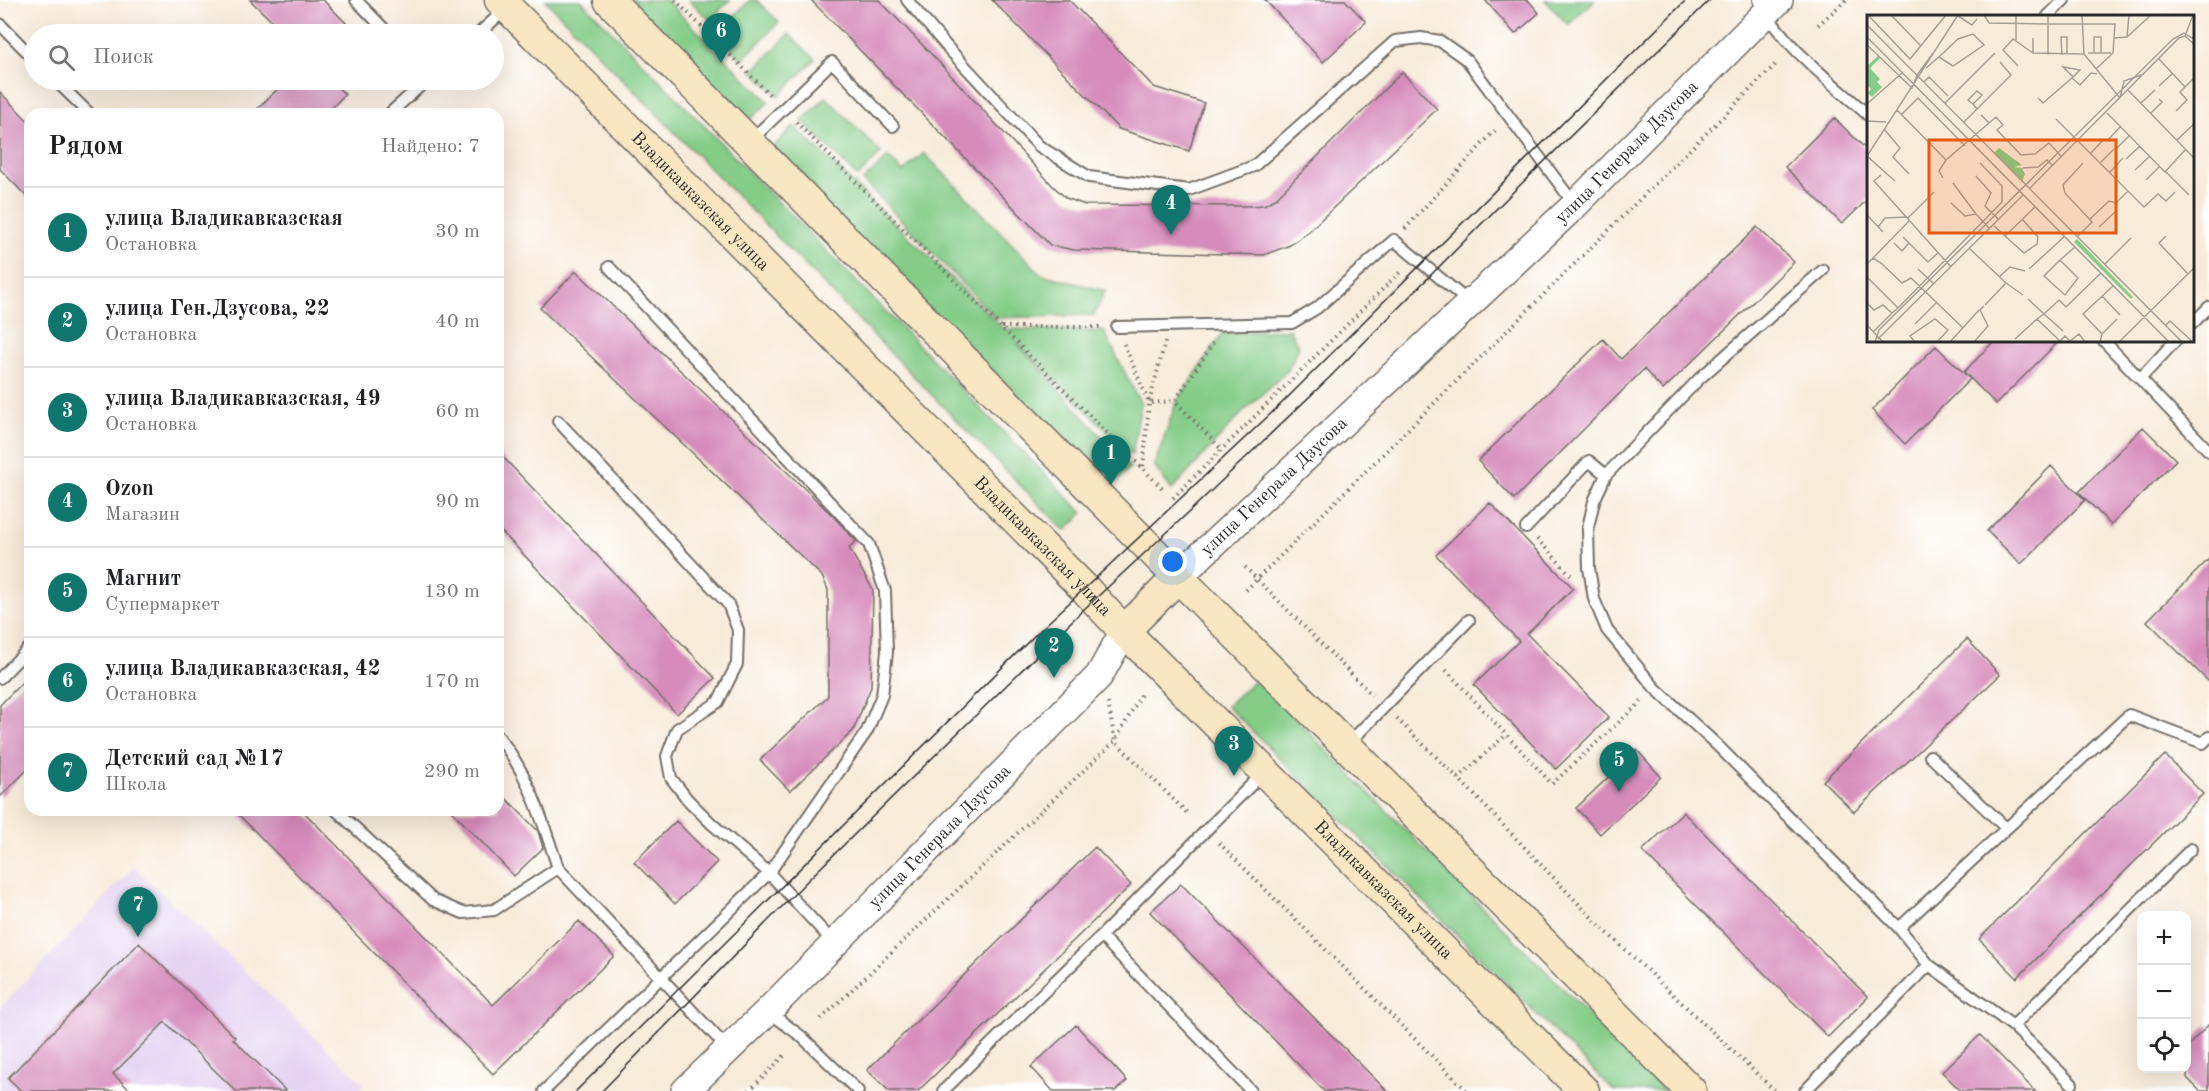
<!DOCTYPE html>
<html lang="ru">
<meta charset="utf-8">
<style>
:root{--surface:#fff;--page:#f2f2f2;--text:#202124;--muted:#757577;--line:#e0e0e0;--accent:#0f766e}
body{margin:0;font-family:"Old Standard TT",serif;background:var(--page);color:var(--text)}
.controls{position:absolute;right:18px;bottom:18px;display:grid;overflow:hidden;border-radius:12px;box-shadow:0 6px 24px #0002}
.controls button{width:54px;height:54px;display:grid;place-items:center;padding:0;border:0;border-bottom:2px solid var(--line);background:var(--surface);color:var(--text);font:30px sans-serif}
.you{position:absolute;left:1173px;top:562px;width:21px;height:21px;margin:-15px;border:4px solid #fff;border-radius:50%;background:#1a73e8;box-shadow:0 0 0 9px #1a73e833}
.badge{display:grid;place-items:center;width:39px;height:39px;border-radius:50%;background:var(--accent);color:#fff;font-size:20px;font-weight:700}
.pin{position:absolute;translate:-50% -50px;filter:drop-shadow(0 2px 3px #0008)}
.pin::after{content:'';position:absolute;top:32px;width:21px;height:18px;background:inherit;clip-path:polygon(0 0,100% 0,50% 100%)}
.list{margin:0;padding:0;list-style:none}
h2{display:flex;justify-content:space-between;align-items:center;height:78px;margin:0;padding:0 24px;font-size:26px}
h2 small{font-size:20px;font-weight:400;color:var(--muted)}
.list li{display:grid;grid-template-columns:39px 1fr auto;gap:18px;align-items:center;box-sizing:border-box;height:90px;padding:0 24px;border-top:2px solid var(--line)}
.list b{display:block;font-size:22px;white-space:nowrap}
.list p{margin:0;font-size:20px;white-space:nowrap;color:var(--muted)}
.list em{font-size:20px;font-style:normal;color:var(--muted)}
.icon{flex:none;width:33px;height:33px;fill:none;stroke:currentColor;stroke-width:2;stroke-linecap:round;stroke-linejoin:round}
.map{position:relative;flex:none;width:2209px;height:1091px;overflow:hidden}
.search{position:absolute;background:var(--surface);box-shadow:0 6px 24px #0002;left:24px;top:24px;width:480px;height:66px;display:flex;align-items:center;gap:15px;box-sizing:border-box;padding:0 21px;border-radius:33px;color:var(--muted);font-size:22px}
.panel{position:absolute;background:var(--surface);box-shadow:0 6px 24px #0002;left:24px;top:108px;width:480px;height:708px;border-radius:18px}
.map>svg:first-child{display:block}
.built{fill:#e4d3f2}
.green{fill:#84cc88;stroke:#587c5a;stroke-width:1.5}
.building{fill:#d68bbb}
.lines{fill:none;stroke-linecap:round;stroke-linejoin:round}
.service-casing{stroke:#736e68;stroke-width:14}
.tertiary-casing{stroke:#736e68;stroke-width:30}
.secondary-casing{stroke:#736e68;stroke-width:33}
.path{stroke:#736e68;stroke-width:4;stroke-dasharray:1.5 4.5;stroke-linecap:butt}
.service{stroke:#fff;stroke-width:10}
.tertiary{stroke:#fff;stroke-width:27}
.secondary{stroke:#f9e7c3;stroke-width:30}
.tram{stroke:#2b2b2b;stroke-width:1.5}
.labels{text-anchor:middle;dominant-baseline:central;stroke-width:5;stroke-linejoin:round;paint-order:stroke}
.street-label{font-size:18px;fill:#2b2b2b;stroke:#fff}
.inset-road{fill:none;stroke:#a69e94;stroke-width:1.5}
.view{fill:#e8590c;fill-opacity:0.15;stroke:#e8590c;stroke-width:3}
.inset-edge{fill:none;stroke:#2b2b2b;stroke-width:3}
</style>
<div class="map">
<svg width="2209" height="1091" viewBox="0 0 2209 1091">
<rect width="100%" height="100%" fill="#fff"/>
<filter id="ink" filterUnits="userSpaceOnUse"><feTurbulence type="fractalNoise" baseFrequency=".0167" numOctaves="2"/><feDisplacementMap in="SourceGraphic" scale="12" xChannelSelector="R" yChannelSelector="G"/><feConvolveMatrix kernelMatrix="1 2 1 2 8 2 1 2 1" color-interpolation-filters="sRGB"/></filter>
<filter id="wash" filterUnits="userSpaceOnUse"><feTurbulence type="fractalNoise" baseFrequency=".008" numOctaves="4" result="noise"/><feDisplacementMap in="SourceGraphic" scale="24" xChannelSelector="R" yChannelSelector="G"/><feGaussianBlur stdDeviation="1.35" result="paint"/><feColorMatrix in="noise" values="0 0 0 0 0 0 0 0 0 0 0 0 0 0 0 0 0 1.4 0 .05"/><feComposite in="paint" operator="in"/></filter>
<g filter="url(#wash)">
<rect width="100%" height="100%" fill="#f8ebda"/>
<path class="built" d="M134,867L364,1084L357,1091H0V1008Z"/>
<path class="green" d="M545,0H581L1083,513L1065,531Z
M628,0H666L769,102L749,120Z
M689,0H730L710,20Z
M750,0H756L779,22L742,60L716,34Z
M1545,0H1595L1568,25Z
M789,34L815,59L779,96L753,71Z
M826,97L881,153L858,177L802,121Z
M794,126L1004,329L1104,331L1141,404L1132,455L1017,343L1130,468L1105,491L770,150Z
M924,153L1041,274L1105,291L1094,315L996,318L863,181L888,157L903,172Z
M1289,329L1299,347L1288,370L1243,412L1172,490L1154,466L1176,403L1222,334Z
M1256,679L1665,1091H1614L1227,706Z"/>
<g id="blocks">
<path class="building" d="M250,0H323L346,23L333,34H285Z
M811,0H879L934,57L1053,186L1066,198L1085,205L1250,206L1264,205L1275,199L1402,72L1437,109L1308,232L1290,245L1264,255L1074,250L1050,245Z
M992,0H1069L1154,87L1204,103L1189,151L1119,129Z
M1265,0H1345L1366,22L1323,62Z
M1485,0H1528L1539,13L1515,34Z
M287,80H329L345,94L326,114H252Z
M0,92L30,123V200L0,169Z
M1834,118L1869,152V198L1842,224L1785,167Z
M1757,227L1794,262L1663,390L1644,369L1514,499L1478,461L1603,339L1621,359Z
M576,271L831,514L856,541L849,548L873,590L871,687L853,731L790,791L760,760L828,696V590L822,576L540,308Z
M1995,340H2060L1996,404L1964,372Z
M1936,346L1970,379L1905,444L1872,410Z
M2143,427L2176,460L2111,525L2079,492Z
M498,452L715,678L677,714L498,528Z
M2051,466L2085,500L2021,564L1987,531Z
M1490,503L1573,588L1527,634L1609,717L1556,769L1474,685L1519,641L1436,555Z
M2209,559V682L2147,621Z
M1967,639L2000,675L1854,812L1823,781Z
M30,674V767L0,797V705Z
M1637,750L1661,777L1600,834L1576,808Z
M2165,755L2203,794L2017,978L1979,939Z
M498,790L538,831L543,848L514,876L451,810H498Z
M234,810H302L493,1005L579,921L614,956L493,1074Z
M1683,812L1868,997L1828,1037L1642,851Z
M676,821L717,862L675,904L634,862Z
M1095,847L1131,885L918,1091H889L867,1070Z
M1181,884L1387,1091H1324L1150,912Z
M139,943L235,1037L233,1039L286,1091H236L165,1022L113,1074L131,1091H21L8,1078Z
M2209,1024V1091H2200L2187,1078V1047Z
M1076,1025L1127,1081L1115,1091H1053L1031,1067Z
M1980,1035L2035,1091H1961L1942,1072Z"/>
</g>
</g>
<g filter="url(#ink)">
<use href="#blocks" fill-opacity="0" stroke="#736e68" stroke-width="1.5"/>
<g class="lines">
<defs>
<path id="service" d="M356,0L389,34
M907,0L948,48L1039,146L1089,177L1189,190L1254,166L1395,41L1421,38L1440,41L1467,60L1575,205
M1759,0C1778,42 1834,84 1868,115
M2048,16L2064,0
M0,24L34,59
M478,34L506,9
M55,80L90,114
M389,114L427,80
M749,142L832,62L893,126
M2192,324L2209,307
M1117,327L1292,323L1317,308L1394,240L1470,303
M2103,340L2209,451
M2141,378L2176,340
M558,421L728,604L738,630L737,664L718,702L677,729L667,756L671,778L688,800L712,824L769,873L834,943
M1526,528L1589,461L1606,475
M0,678L30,647
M498,736C530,776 542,820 558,868
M1347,745L1469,620
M1930,756L2006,828
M336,810L433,900L463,913L494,910L558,868L728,1049
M1899,928L2129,715L2203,743L2209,737
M1101,936L1251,1091
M1929,965L2013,1026L2072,1084
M769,1012L802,1037L858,1091
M2013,1026L2191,849
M544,1091L769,873L867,731L882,695L887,652L885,591L869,544L609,267
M943,1091L1101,936L1263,773
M1805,1091L1929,965L1899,928L1717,745L1655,688L1607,630L1594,599L1589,568L1588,528L1594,501L1606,475L1700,378L1823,270"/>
<g id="tertiary">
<path id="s1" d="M1178,577L1575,205L1779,0"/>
<path id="s2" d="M685,1091L768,1011L1099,676L1124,631"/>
</g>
<g id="secondary">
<path id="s3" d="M500,0L1084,588L1124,631L1584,1091"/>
<path d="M609,0L1178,577L1691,1091"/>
<path d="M1124,631L1178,577"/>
</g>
</defs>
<use href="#service" class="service-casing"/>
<use href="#tertiary" class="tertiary-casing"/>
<use href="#secondary" class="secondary-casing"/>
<path class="path" d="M675,0L772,97
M1818,25L1846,0
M796,122L1163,489
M1405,229L1497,128
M1002,327H1101
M1165,342L1149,403L1175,401
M1213,343L1175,401L1222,450
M1124,344L1149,403L1143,469
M1173,498L1402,270
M1537,539L1571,575
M1245,567L1372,695
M1246,590L1778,62
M1446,670L1552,784L1644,699
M1108,703L1115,741L1143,691
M1397,719L1458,778L1597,923L1775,1091
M1458,778L1506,735
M1219,843L1467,1091
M821,1019L1115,741L1188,814
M749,1091L786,1054"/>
<use href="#service" class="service"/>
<use href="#tertiary" class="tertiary"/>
<use href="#secondary" class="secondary"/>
<path class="tram" d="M576,1091L1036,634L1280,405L1686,0
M602,1091L807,881L1082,611L1189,512L1330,377L1513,192L1710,0"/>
</g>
</g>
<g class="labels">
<g class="street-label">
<text stroke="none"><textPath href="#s1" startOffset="618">улица Генерала Дзусова</textPath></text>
<text stroke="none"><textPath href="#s3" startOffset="284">Владикавказская улица</textPath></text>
<text stroke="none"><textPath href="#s1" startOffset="132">улица Генерала Дзусова</textPath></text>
<text stroke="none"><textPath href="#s3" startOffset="770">Владикавказская улица</textPath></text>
<text stroke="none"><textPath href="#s2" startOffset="360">улица Генерала Дзусова</textPath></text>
<text stroke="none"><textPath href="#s3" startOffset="1254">Владикавказская улица</textPath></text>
</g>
</g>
<g transform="translate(1867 15)">
<rect width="327" height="327" fill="#f8ebda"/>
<path d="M11,41L13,43L3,53L13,64L10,67L15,72L5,82L1,78L4,74L0,70V51ZM132,133L155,150L147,152L155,153L158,159L155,167L127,138ZM210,224L266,282L264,284L207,227Z" fill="#84cc88"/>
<path class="inset-road" d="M1,0L43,44L79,0M24,0L54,31M117,0L122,8L181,9V0M149,0V25M215,0L217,39L253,83M91,1L105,10L110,4M0,10L315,327M318,21L326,0M0,22L302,327M260,22L262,0M166,23V38L217,39M248,23L260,22L284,0M0,30L45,73L50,60L66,38M221,38H244M227,38V22H234V38M181,40V9H248L246,38L229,54M195,40L194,22H200V39M292,44L318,72L327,63M151,51L136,35L146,24L166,38M59,53L72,42L86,51L117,30L106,19L91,24L72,42M205,63L213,55L196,52L206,62M57,67L62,62L81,81M292,71L306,58M261,75L327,143M171,83L176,88L205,63L213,70L224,58L230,59M253,83L257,66L277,59M78,88L128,38M274,88L288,75M0,89L35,58M110,94L144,60L133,47M30,95L79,145M309,96L320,85L313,77L318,72M240,98L298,157L318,135M284,98L295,87L292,84M34,100L51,83L98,131M189,104L277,192L291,179L299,186L308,177M0,106L19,107M96,108L110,94L106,89L115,80L110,76L101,85L106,89M122,108L129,102L136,110L130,115L154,140L168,139L182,128L195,142M17,114L33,133L26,142L42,159M241,125L254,111M310,125L327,109M249,134L263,120M224,138L237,124M259,144L273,131M234,147L247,134M156,153L171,152L180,145L186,151M268,155L283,141M298,156L322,180M243,157L256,143M14,160L7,166L84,252M109,161L124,178L118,191L132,205M76,163L72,156L79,145L122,108L114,100M279,165L293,151M28,166L0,141L91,0M86,168L109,199M162,174L312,23L318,21L327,29M84,188L98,201L109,199L123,214M0,200L16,217M41,203L67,177M223,204L242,186L249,188L261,176M127,211L157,238L170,229L171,222L155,204M11,212L18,203L40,202M232,212L248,197M138,221L168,192M211,221L225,207L198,178L196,170L216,148M299,221L292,228L321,259M36,222L61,247L71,238M27,228L35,236L42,228M103,234L139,268L118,290M6,243L42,206M193,245L211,263L198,280L177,261L193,245L208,232M0,249L6,243L14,248L35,268L44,263L96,313M238,249L264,223M51,254L67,269M162,254L198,221M0,262L31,293L25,298L16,290L7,295L0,288M132,262L143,252L158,256M139,268L156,280M235,281L253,300M161,284L177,299L170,304L194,327M31,293L135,187V171L113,148M48,309L70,287M0,310L16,327M299,310L303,306L326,327M196,316L177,299L192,285L199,292L234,258M6,317L25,298M235,319L250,304M11,324L156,180M148,324L170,304M193,326L198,321L203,326L212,319L218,327M8,327L12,315L306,24L317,18L327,24M48,327L43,321L68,304L81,315L70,327M83,327L112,295M107,327L121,311L113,295L117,291M233,327L235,319L216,299L246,271M252,327L327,253"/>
<path class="view" d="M62,125H249V218H62Z"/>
<rect width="327" height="327" class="inset-edge"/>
</g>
</svg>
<div class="controls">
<button>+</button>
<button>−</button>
<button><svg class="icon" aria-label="locate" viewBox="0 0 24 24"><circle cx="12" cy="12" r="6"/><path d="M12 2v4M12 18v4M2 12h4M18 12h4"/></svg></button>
</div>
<div class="you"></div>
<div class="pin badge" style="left:1111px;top:485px">1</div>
<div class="pin badge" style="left:1054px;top:678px">2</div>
<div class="pin badge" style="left:1234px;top:776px">3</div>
<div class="pin badge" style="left:1171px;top:235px">4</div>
<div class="pin badge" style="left:1619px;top:792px">5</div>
<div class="pin badge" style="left:721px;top:63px">6</div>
<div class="pin badge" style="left:138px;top:937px">7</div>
<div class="search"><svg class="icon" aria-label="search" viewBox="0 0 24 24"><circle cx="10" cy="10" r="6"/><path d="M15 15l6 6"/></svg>Поиск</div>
<section class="panel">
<h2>Рядом<small>Найдено: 7</small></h2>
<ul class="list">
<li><span class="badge">1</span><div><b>улица Владикавказская</b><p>Остановка</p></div><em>30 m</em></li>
<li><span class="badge">2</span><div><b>улица Ген.Дзусова, 22</b><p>Остановка</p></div><em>40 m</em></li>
<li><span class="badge">3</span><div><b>улица Владикавказская, 49</b><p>Остановка</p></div><em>60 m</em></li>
<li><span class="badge">4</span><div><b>Ozon</b><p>Магазин</p></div><em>90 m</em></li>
<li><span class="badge">5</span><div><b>Магнит</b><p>Супермаркет</p></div><em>130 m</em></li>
<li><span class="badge">6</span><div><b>улица Владикавказская, 42</b><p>Остановка</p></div><em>170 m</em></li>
<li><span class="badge">7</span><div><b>Детский сад №17</b><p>Школа</p></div><em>290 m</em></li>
</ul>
</section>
</div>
